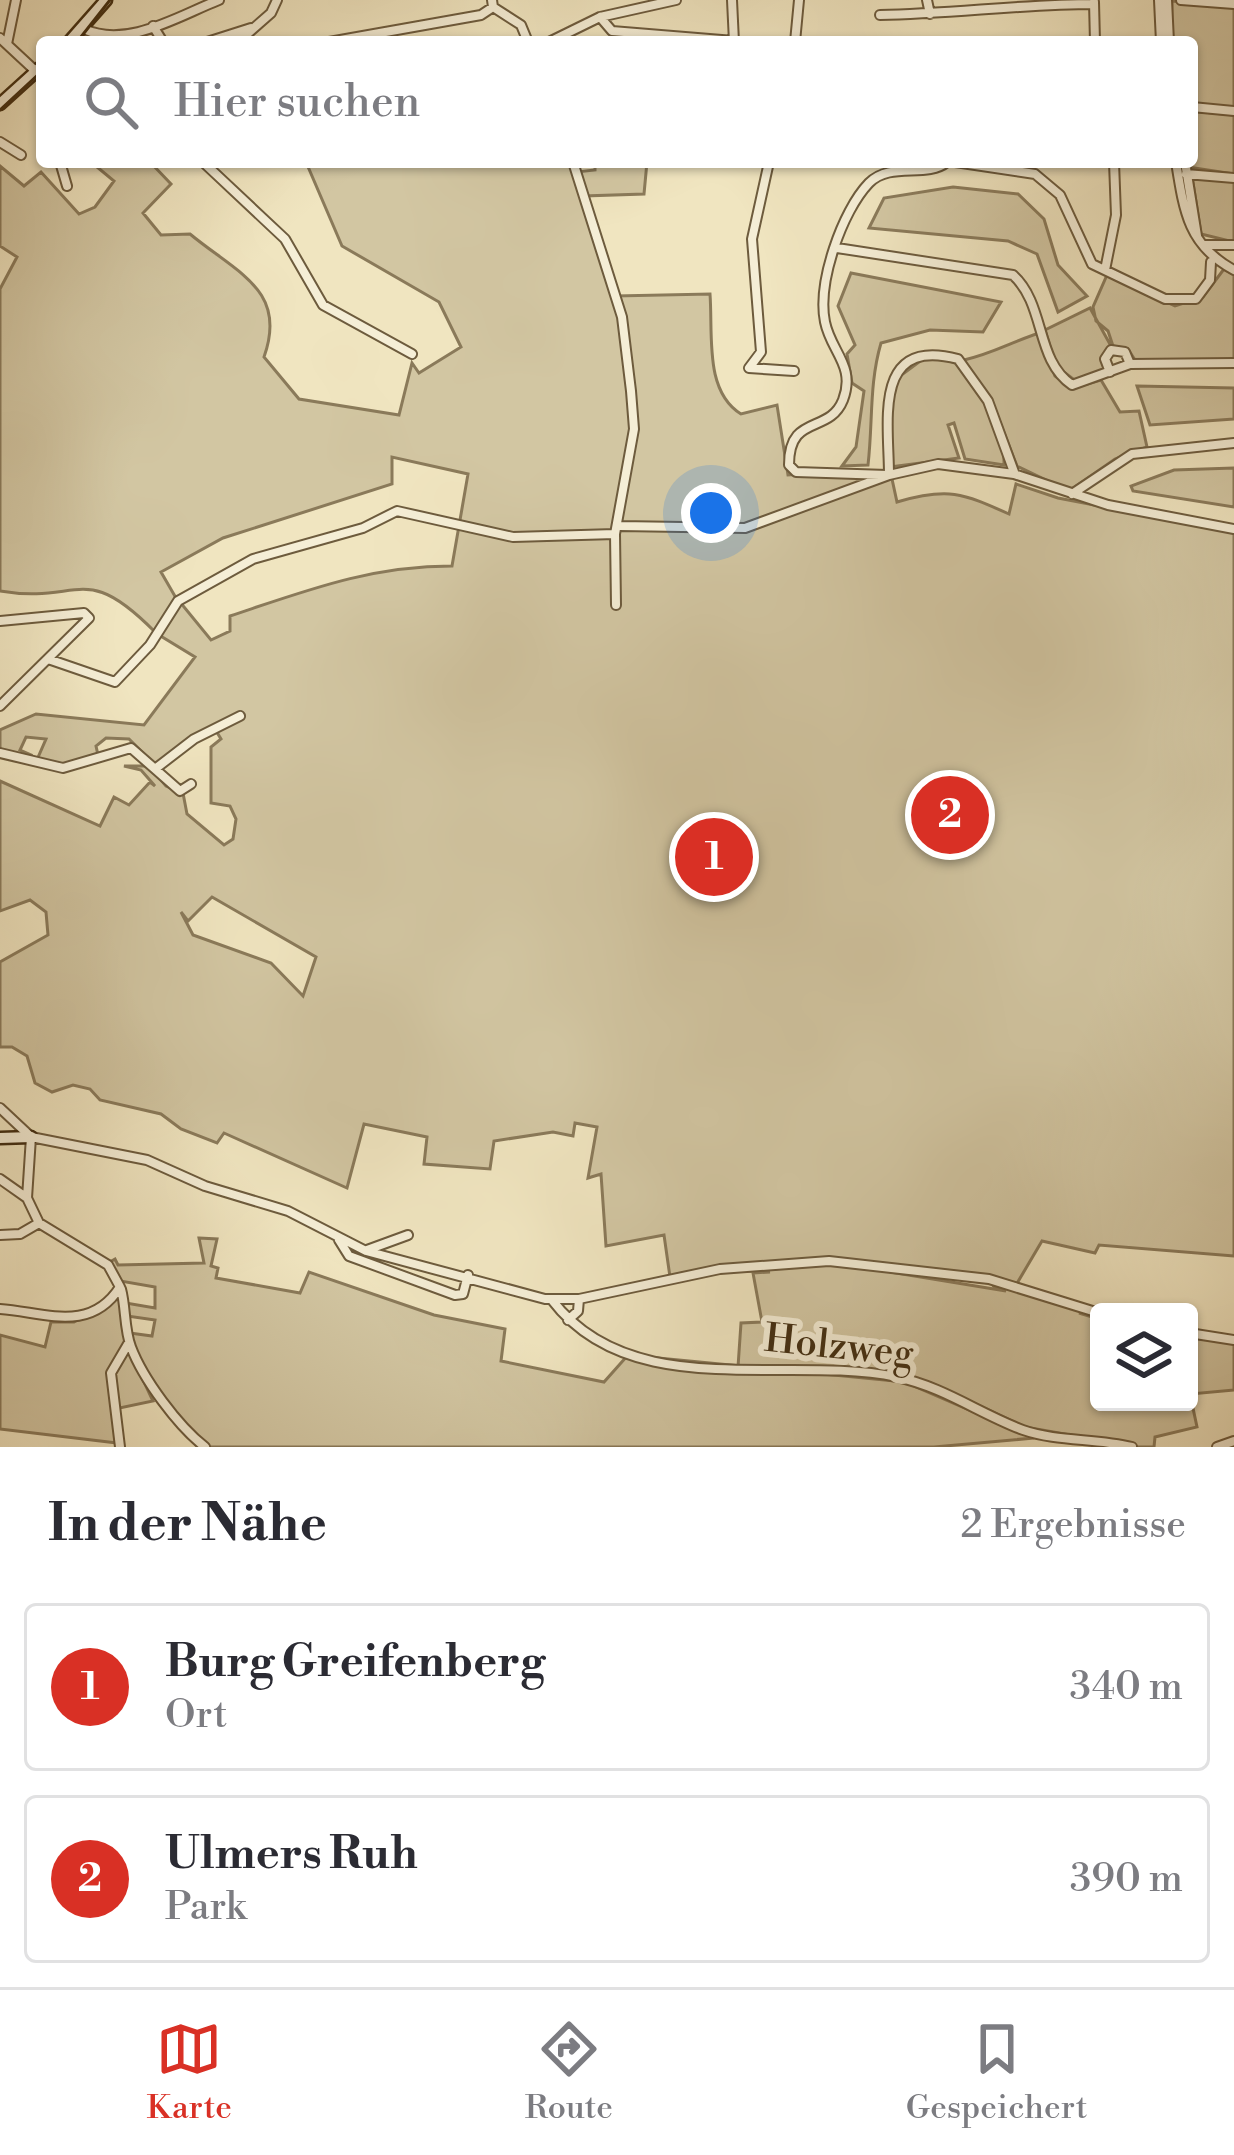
<!DOCTYPE html>
<html lang="de">
<meta charset="utf-8">
<style>
:root{--surface:#fff;--page:#f2f2f3;--text:#2b2b33;--muted:#7c7c81;--line:#e1e1e2;--accent:#d93025}
body{margin:0;font-family:"Libre Bodoni",serif;background:var(--page);color:var(--text)}
.controls{position:absolute;right:36px;bottom:36px;display:grid;overflow:hidden;border-radius:12px;box-shadow:0 3px 9px #0004}
.controls button{width:108px;height:108px;display:grid;place-items:center;padding:0;border:0;border-bottom:3px solid var(--line);background:var(--surface);color:var(--text);font:60px sans-serif}
.you{position:absolute;left:711px;top:513px;width:42px;height:42px;margin:-30px;border:9px solid #fff;border-radius:50%;background:#1a73e8;box-shadow:0 0 0 18px #1a73e833}
.badge{display:grid;place-items:center;width:78px;height:78px;border-radius:50%;background:var(--accent);color:#fff;font-size:39px;font-weight:700}
.pin{position:absolute;translate:-50% -50%;border:6px solid #fff;box-shadow:0 3px 12px #0006}
.list{margin:0;padding:0;list-style:none}
h2{display:flex;justify-content:space-between;align-items:center;height:156px;margin:0;padding:0 48px;font-size:51px}
h2 small{font-size:39px;font-weight:400;color:var(--muted)}
.list li{display:grid;grid-template-columns:78px 1fr auto;gap:36px;align-items:center;box-sizing:border-box;height:168px;margin:0 24px 24px;padding:0 24px;border:3px solid var(--line);border-radius:12px}
.list b{display:block;font-size:45px;white-space:nowrap}
.list p{margin:0;font-size:39px;white-space:nowrap;color:var(--muted)}
.list em{font-size:39px;font-style:normal;color:var(--muted)}
.icon{flex:none;width:66px;height:66px;fill:none;stroke:currentColor;stroke-width:2;stroke-linecap:round;stroke-linejoin:round}
.map{position:relative;flex:none;width:1234px;height:1447px;overflow:hidden}
.search{position:absolute;background:var(--surface);box-shadow:0 3px 9px #0004;left:36px;right:36px;top:36px;height:132px;display:flex;align-items:center;gap:30px;box-sizing:border-box;padding:0 42px;border-radius:12px;color:var(--muted);font-size:45px}
.sheet{height:540px;background:var(--surface)}
nav{display:flex;justify-content:space-around;align-items:center;box-sizing:border-box;height:168px;border-top:3px solid var(--line);background:var(--surface);font-size:33px;color:var(--muted)}
nav a{display:grid;justify-items:center;gap:6px}
nav .on{color:var(--accent)}
.map>svg:first-child{display:block}
.green{fill:#d2c6a2;stroke:#8a7a5a;stroke-width:3;fill-rule:evenodd}
.lines{fill:none;stroke-linecap:round;stroke-linejoin:round}
.stream{stroke:#867656;stroke-width:3}
.street-casing{stroke:#6d5b3d;stroke-width:12}
.secondary-casing{stroke:#412d11;stroke-width:15}
.street{stroke:#f5eed6;stroke-width:8}
.secondary{stroke:#f5eed6;stroke-width:10}
.tram{stroke:#412d11;stroke-width:3}
.labels{text-anchor:middle;dominant-baseline:central;stroke-width:12;stroke-linejoin:round;paint-order:stroke}
.street-label{font-size:39px;fill:#412d11;stroke:#f5eed6}
</style>
<div class="map">
<svg width="1234" height="1447" viewBox="0 0 1234 1447">
<rect width="100%" height="100%" fill="#f0e5c0"/>
<filter id="stains"><feTurbulence type="fractalNoise" baseFrequency=".00167" numOctaves="4"/><feColorMatrix values="0 0 0 0 .2 0 0 0 0 .09 0 0 0 0 .02 0 0 0 .5 -.17"/></filter>
<radialGradient id="worn" r=".72"><stop offset=".6" stop-color="#630" stop-opacity="0"/><stop offset="1" stop-color="#630" stop-opacity=".3"/></radialGradient>
<path class="green" d="M1172,1L1234,7V109L1192,106V42H1171Z
M1192,111L1234,115V174L1188,167Z
M91,162H150L171,184L143,213L161,235L190,234C237,273 288,290 264,357L299,399L399,415L412,363L419,373L461,347L439,302L342,246L306,162H573L577,172L595,170V162H647L644,194L584,196L615,296L710,294C713,335 704,391 741,414L777,405L788,475L843,472L892,479L897,502C948,487 962,493 1009,514L1016,484L1058,498L1234,532V1256L1099,1245L1095,1253L1042,1241L1016,1285L852,1260L670,1277L664,1235L606,1246L601,1174L588,1178L597,1127L575,1123L573,1136L553,1132L494,1141L490,1169L424,1164L427,1137L364,1124L347,1188L224,1133L217,1143L181,1129L161,1114L100,1100L90,1089L73,1085L52,1092L35,1083L27,1056L12,1047H0V962L48,935L46,912L30,900L0,911V781L100,826L114,797L129,805L150,782L155,786L141,770L124,766H149L166,786L183,793L187,814L224,845L233,839L236,819L230,806L211,803V747L221,739L213,726L156,766L129,739L106,738L96,746L98,755L62,766L36,762L46,739L26,737L20,750L31,755L28,760L0,751V730L36,714L144,725L195,657L159,635L180,602L211,640L230,631V616C308,590 370,566 452,566L468,474L392,457V484L223,538L161,572L176,598L155,632C83,559 81,605 0,591V289L17,257L0,246V166L24,186L41,172L79,214L95,207L114,181ZM212,897L316,957L303,996L271,963L193,935L181,912L188,921Z
M1192,176L1234,180V242L1201,234Z
M953,187L1018,194L1044,219L1058,265L1087,296L1058,312L1037,254L1008,241L869,228L884,198Z
M1224,269L1234,275V359L1204,364L1135,360L1128,349L1113,346L1108,331L1096,321L1093,307L1107,275L1175,306L1203,297Z
M851,273L1001,302L983,332L930,330L881,343C869,384 873,422 868,465L842,466L856,447L864,391L852,383L847,354L855,345L838,306Z
M1090,308L1111,346L1103,355L1105,370L1077,382L1056,366L1045,330Z
M1039,333L1055,376L1073,388L1101,380L1120,412L1139,411L1147,447L1115,459L1069,491L1017,466L996,412L964,360C994,353 1009,343 1039,333Z
M923,359C937,359 950,358 961,367C984,384 1005,439 1004,465L965,459L954,423L948,425L959,458L890,467V403L896,379Z
M1137,386L1234,388V419L1150,425Z
M1234,468V507L1133,491L1131,486L1174,470Z
M199,1238L217,1239L211,1266L218,1268L216,1278L300,1293L309,1272L434,1315L505,1329L501,1361L604,1382L628,1355L905,1382L1034,1438L934,1447H209C175,1419 139,1377 130,1333L152,1336L155,1320L127,1316L126,1303L155,1308V1287L120,1281L108,1263L115,1259L118,1265L204,1263Z
M826,1263L989,1282L890,1272L1006,1291L994,1286L996,1283L1099,1314L1079,1313L1099,1319V1402H1189V1335L1234,1342V1390L1190,1394L1197,1427L1155,1437L1154,1447H1138L1025,1427L931,1383L886,1371L738,1367L741,1323L762,1322L753,1273L770,1272L732,1270Z
M120,1296L127,1341L110,1373L117,1443L0,1429V1335L45,1347L51,1322H74Z
M129,1350L153,1401L115,1409L113,1373Z"/>
<g class="lines">
<path class="stream" d="M772,1269L822,1265
M913,1274L989,1283"/>
<defs>
<path id="street" d="M492,0L493,7L521,25L528,42
M732,0L734,42
M927,0L930,14
M1159,0L1161,42
M1167,0L1169,42
M1181,0L1234,4
M1094,2L1095,42
M880,15C952,14 1021,4 1094,4
M600,17L612,31L734,41
M153,26L163,42
M84,29C127,49 178,16 219,0
M0,38L42,77
M207,42L251,28
M238,42L271,13L277,0
M329,42L481,15L493,7
M549,42L600,17L676,0
M795,42L799,0
M7,44L16,0
M1192,107L1234,111
M0,142L21,155
M60,162L67,186
M203,162L285,239L323,305L412,354
M573,162L622,317L631,391L634,429L615,534L616,605
M769,162L752,239L761,352L749,368L794,371
M955,162L1035,174L1060,195L1092,264L1165,299H1196L1210,280L1211,262
M1176,162C1184,213 1189,246 1234,270
M1185,162L1197,236
M1186,174L1234,178
M1203,245H1234
M837,248L1013,275C1046,305 1035,360 1072,385L1130,364L1234,363
M1105,270L1116,215L1114,162
M1110,372L1105,359L1111,350L1125,352L1130,364
M887,475L796,472L789,465C789,413 829,435 843,400C856,366 831,352 825,322C817,283 842,211 869,183C891,161 926,179 947,162
M889,475C889,422 872,336 958,359L988,401L1014,472
M1072,494L1132,454L1234,443
M620,526L745,528L889,475L938,464L1014,474L1108,505L1234,529
M0,621L84,613L89,618L0,706
M51,660L115,682L150,645L178,601L253,559L363,528L397,511L513,537L615,534
M0,753L63,768L131,748L155,769L194,739L240,716
M155,769L180,791L191,784
M0,1108L31,1137L147,1160L205,1186L288,1211L366,1251L545,1299H579L720,1269L829,1261L989,1279L1099,1313
M0,1179L27,1198L39,1223L20,1234L0,1235
M27,1198L31,1137
M339,1240L349,1256L455,1295L463,1294L468,1275
M367,1250L408,1235
M121,1289C126,1307 124,1329 131,1347C143,1379 178,1426 205,1447
M552,1300C631,1404 786,1354 897,1377C944,1387 980,1414 1023,1430C1057,1442 1096,1438 1132,1447
M0,1309C44,1312 90,1334 120,1287L108,1265L39,1223
M568,1320L578,1311L579,1299
M1189,1333L1234,1340
M120,1447L111,1373L128,1344
M1217,1447L1234,1441"/>
<path id="secondary" d="M69,42L106,0
M0,104L42,66
M0,1138L31,1137"/>
</defs>
<use href="#street" class="street-casing"/>
<use href="#secondary" class="secondary-casing"/>
<use href="#street" class="street"/>
<use href="#secondary" class="secondary"/>
<path class="tram" d="M77,42L110,0
M0,110L42,71"/>
</g>
<g class="labels">
<g class="street-label">
<text transform="translate(839 1347) rotate(6)">Holzweg</text>
</g>
</g>
<rect width="100%" height="100%" filter="url(#stains)"/>
<rect width="100%" height="100%" fill="url(#worn)"/>
</svg>
<div class="controls">
<button><svg class="icon" aria-label="layers" viewBox="0 0 24 24"><path d="M12 4l9 5-9 5-9-5zM3 14l9 5 9-5"/></svg></button>
</div>
<div class="you"></div>
<div class="pin badge" style="left:714px;top:857px">1</div>
<div class="pin badge" style="left:950px;top:815px">2</div>
<div class="search"><svg class="icon" aria-label="search" viewBox="0 0 24 24"><circle cx="10" cy="10" r="6"/><path d="M15 15l6 6"/></svg>Hier suchen</div>
</div>
<section class="sheet">
<h2>In der Nähe<small>2 Ergebnisse</small></h2>
<ul class="list">
<li><span class="badge">1</span><div><b>Burg Greifenberg</b><p>Ort</p></div><em>340 m</em></li>
<li><span class="badge">2</span><div><b>Ulmers Ruh</b><p>Park</p></div><em>390 m</em></li>
</ul>
</section>
<nav>
<a class="on"><svg class="icon" aria-label="map" viewBox="0 0 24 24"><path d="M3 6l6-2 6 2 6-2v14l-6 2-6-2-6 2zM9 4v14M15 6v14"/></svg>Karte</a>
<a><svg class="icon" aria-label="directions" viewBox="0 0 24 24"><path d="M12 3l9 9-9 9-9-9zM9 14v-3h6M13 9l2 2-2 2"/></svg>Route</a>
<a><svg class="icon" aria-label="saved" viewBox="0 0 24 24"><path d="M7 4h10v16l-5-4-5 4z"/></svg>Gespeichert</a>
</nav>
